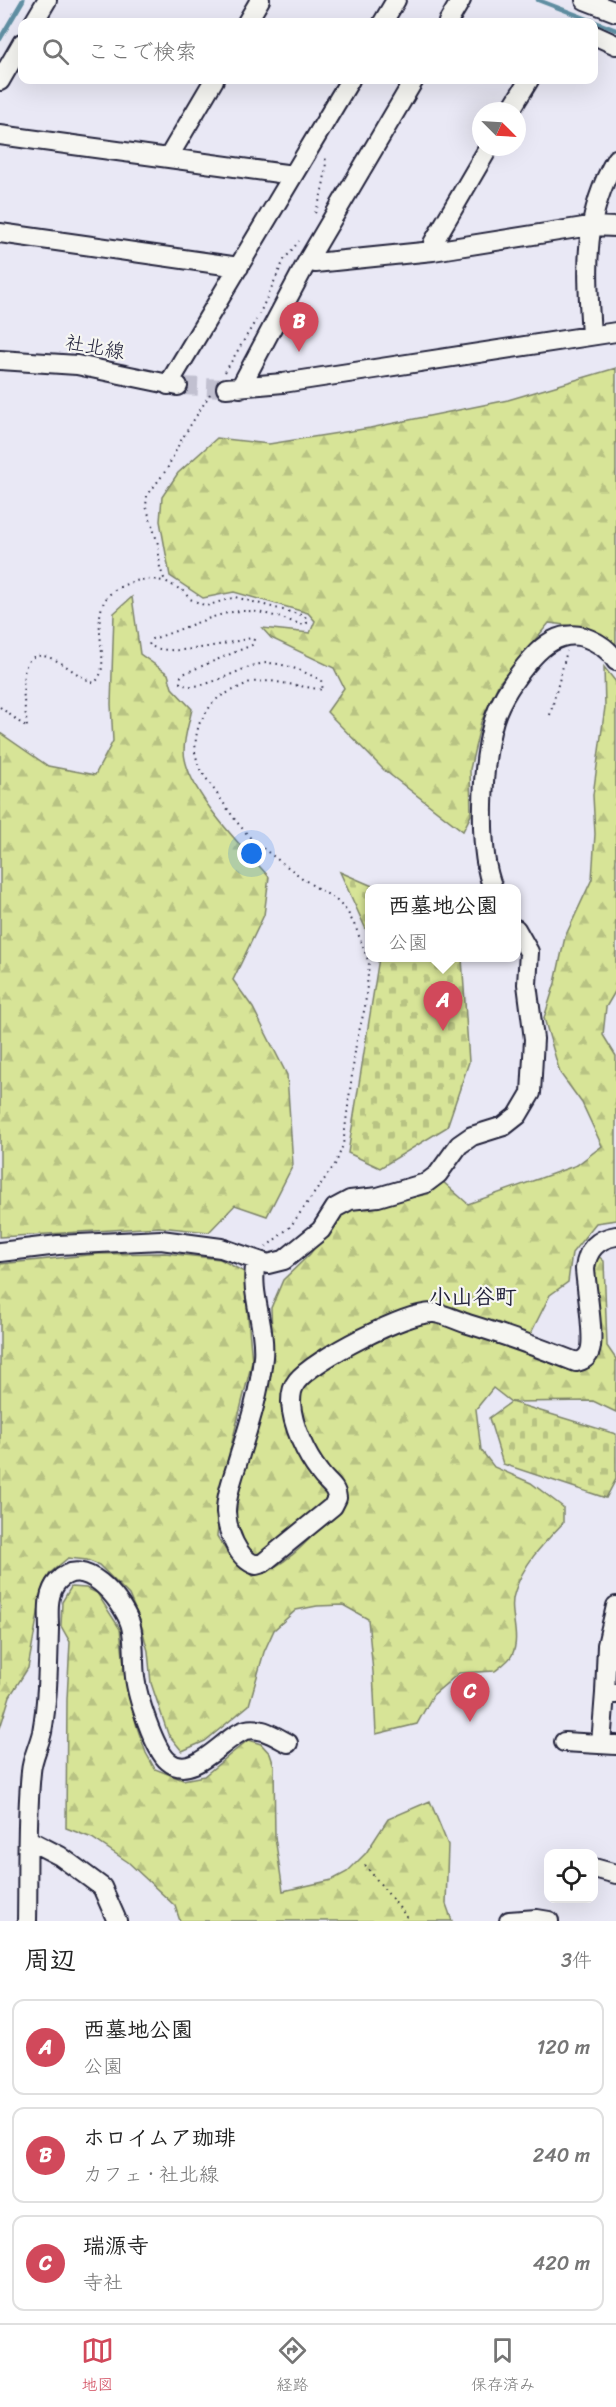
<!DOCTYPE html>
<html lang="ja">
<meta charset="utf-8">
<style>
:root{--surface:#fff;--page:#f2f2f2;--text:#222;--muted:#767676;--line:#e0e0e0;--accent:#d1495b}
body{margin:0;font-family:Sriracha,"Klee One",sans-serif;background:var(--page);color:var(--text)}
.controls{position:absolute;right:18px;bottom:18px;display:grid;overflow:hidden;border-radius:12px;box-shadow:0 6px 24px #0002}
.controls button{width:54px;height:54px;display:grid;place-items:center;padding:0;border:0;border-bottom:2px solid var(--line);background:var(--surface);color:var(--text);font:30px sans-serif}
.compass{position:absolute;left:472px;top:102px;width:54px;height:54px;border-radius:50%;background:var(--surface);box-shadow:0 6px 24px #0002;rotate:114deg}
.you{position:absolute;left:252px;top:854px;width:21px;height:21px;margin:-15px;border:4px solid #fff;border-radius:50%;background:#1a73e8;box-shadow:0 0 0 9px #1a73e833}
.badge{display:grid;place-items:center;width:39px;height:39px;border-radius:50%;background:var(--accent);color:#fff;font-size:20px;font-weight:700}
.pin{position:absolute;translate:-50% -50px;filter:drop-shadow(0 2px 3px #0008)}
.pin::after{content:'';position:absolute;top:32px;width:21px;height:18px;background:inherit;clip-path:polygon(0 0,100% 0,50% 100%)}
.popup{position:absolute;left:365px;top:884px;width:156px;height:78px;box-sizing:border-box;display:grid;place-content:center;border-radius:12px;background:var(--surface);filter:drop-shadow(0 2px 4px #0005);font-size:20px;white-space:nowrap;color:var(--muted)}
.popup b{font-size:22px;color:var(--text)}
.popup::after{content:'';position:absolute;left:50%;top:100%;margin-left:-12px;border:12px solid transparent;border-top-color:var(--surface)}
.list{margin:0;padding:0;list-style:none}
h2{display:flex;justify-content:space-between;align-items:center;height:78px;margin:0;padding:0 24px;font-size:26px}
h2 small{font-size:20px;font-weight:400;color:var(--muted)}
.list li{display:grid;grid-template-columns:39px 1fr auto;gap:18px;align-items:center;box-sizing:border-box;height:96px;margin:0 12px 12px;padding:0 12px;border:2px solid var(--line);border-radius:12px}
.list b{display:block;font-size:22px;white-space:nowrap}
.list p{margin:0;font-size:20px;white-space:nowrap;color:var(--muted)}
.list em{font-size:20px;font-style:normal;color:var(--muted)}
.icon{flex:none;width:33px;height:33px;fill:none;stroke:currentColor;stroke-width:2;stroke-linecap:round;stroke-linejoin:round}
.map{position:relative;flex:none;width:616px;height:1921px;overflow:hidden}
.search{position:absolute;background:var(--surface);box-shadow:0 6px 24px #0002;left:18px;right:18px;top:18px;height:66px;display:flex;align-items:center;gap:15px;box-sizing:border-box;padding:0 21px;border-radius:12px;color:var(--muted);font-size:22px}
.sheet{height:402px;background:var(--surface)}
nav{display:flex;justify-content:space-around;align-items:center;box-sizing:border-box;height:84px;border-top:2px solid var(--line);background:var(--surface);font-size:16px;color:var(--muted)}
nav a{display:grid;justify-items:center;gap:3px}
nav .on{color:var(--accent)}
.map>svg:first-child{display:block}
.forest{fill:url(#forest-firs);stroke:#7c8369;stroke-width:1.5}
.cemetery{fill:url(#cemetery-stones);stroke:#7c8369;stroke-width:1.5}
.lines{fill:none;stroke-linecap:round;stroke-linejoin:round}
.stream{stroke:#608fa3;stroke-width:4.5}
.minor-tunnel{stroke:#c1c0d0;stroke-width:18;stroke-dasharray:18 9;stroke-linecap:butt}
.minor-casing{stroke:#22223b;stroke-width:22}
.path{stroke:#22223b;stroke-width:2;stroke-dasharray:1.5 4.5;stroke-linecap:butt}
.minor{stroke:#f6f6f2;stroke-width:18}
.labels{text-anchor:middle;dominant-baseline:central;stroke-width:4.5;stroke-linejoin:round;paint-order:stroke}
.street-label{font-size:20px;fill:#22223b;stroke:#f6f6f2}
.quarter-label{font-size:22px;font-weight:bold;fill:#22223b;stroke:#f6f6f2}
</style>
<div class="map">
<svg width="616" height="1921" viewBox="0 0 616 1921">
<defs>
<pattern id="forest-firs" width="22" height="20" patternUnits="userSpaceOnUse" patternTransform="scale(1.5)"><rect width="22" height="20" fill="#d7e497"/><path d="M5 1l3.5 6h-7zM16 11l3.5 6h-7z" fill="#b8c383"/></pattern>
<pattern id="cemetery-stones" width="16" height="16" patternUnits="userSpaceOnUse" patternTransform="scale(1.5)"><rect width="16" height="16" fill="#d7e497"/><path d="M2 7V4a2 2 0 0 1 4 0v3zM10 15v-3a2 2 0 0 1 4 0v3z" fill="#b8c383"/></pattern>
</defs>
<rect width="100%" height="100%" fill="#e9e8f5"/>
<filter id="ink" filterUnits="userSpaceOnUse"><feTurbulence type="fractalNoise" baseFrequency=".0167" numOctaves="2"/><feDisplacementMap in="SourceGraphic" scale="12" xChannelSelector="R" yChannelSelector="G"/><feConvolveMatrix kernelMatrix="1 2 1 2 8 2 1 2 1" color-interpolation-filters="sRGB"/></filter>
<g filter="url(#ink)">
<path class="forest" d="M616,368V649C600,628 573,626 549,623L499,683L481,722L470,769L471,815L463,831L384,770L327,712L344,688L334,668L271,638L262,628L310,633L315,621L308,613L234,592L203,598L170,576L160,521L162,497L178,473L217,438L269,444L370,428L508,400Z
M132,597L140,654L168,674L172,688L192,709C189,723 184,737 184,751C185,790 244,849 269,877L264,915L233,980L253,1008L287,1075L293,1165L267,1216L235,1205L209,1232L159,1227L0,1237V733L48,766L95,775L113,741L111,704L114,613Z
M604,667L616,682V990L606,1007L603,1035L616,1056V1220L596,1223L572,1253L568,1282L550,1295L528,1339L434,1310L396,1318L288,1391L333,1499L260,1555L255,1554L243,1542L236,1520L238,1491L273,1359L271,1308L283,1280L310,1254L341,1211L428,1194L442,1181L468,1204L577,1165L602,1146L582,1103L560,1073L544,1018L555,983L565,937L592,879L595,834L593,795L605,707Z
M165,1253L220,1259L244,1272L252,1362L225,1470L217,1536L228,1554L253,1576C288,1567 313,1535 336,1510C321,1472 299,1431 299,1390L330,1358L432,1317L583,1367L588,1273L597,1255L604,1261L607,1346L616,1359V1412L593,1401L511,1402L493,1388L476,1409L481,1450L494,1467L531,1483L563,1507V1523C543,1544 524,1563 515,1591C507,1611 522,1635 512,1655C509,1661 500,1667 495,1671L459,1673L433,1695L417,1724L376,1734L373,1672L368,1619L343,1605L317,1606L296,1610L274,1630L264,1652L249,1705L205,1741L182,1751L168,1734L151,1683L148,1651L140,1621L129,1595L99,1565L87,1560L68,1558L50,1573L43,1586L28,1668L10,1696L0,1728V1264L98,1254Z
M71,1587L86,1588L97,1593L120,1629L126,1684L137,1727L146,1753L155,1769L183,1780L204,1776L248,1740L261,1744L270,1754L274,1766L275,1837L283,1891L332,1880L347,1872L366,1853L388,1819L430,1801L448,1845L446,1904L452,1921H180L175,1906L128,1862L92,1838L66,1828L67,1699L70,1642L61,1626L62,1602Z"/>
<path class="cemetery" d="M340,872L377,888H370L369,936Z
M379,958H462L469,1062L447,1127L380,1168L348,1153Z
M511,1402L616,1434V1479L606,1498L503,1464L489,1418Z"/>
<g class="lines">
<path class="stream" d="M538,0L616,30
M0,39L23,0"/>
<path class="minor-tunnel" d="M180,386L226,388"/>
<defs>
<path id="minor" d="M585,0L616,12
M34,22L47,0
M247,22L260,0
M383,22L396,0
M448,22L461,0
M594,35L616,45
M0,81L22,43
M510,111L529,80
M0,135L293,175
M168,158L214,80
M0,233L239,267
M433,251V243L489,147
M308,260L315,263L433,251L590,226L616,227
M591,335C587,270 582,218 616,159
M0,360L77,365L178,386
M168,385L350,80
M226,388L283,383L616,332
M240,388L308,260L414,80
M493,888C477,850 482,760 494,720C501,698 517,675 532,658C546,642 563,631 584,637C598,642 609,649 616,661
M0,1252L58,1245L161,1240L221,1248L268,1264L284,1260L321,1230L335,1208L350,1200L378,1197L426,1183L438,1174L459,1145L472,1136L504,1126L518,1115L531,1093L534,1039L527,984L529,952L516,929
M256,1262C249,1293 266,1325 263,1357C260,1390 250,1422 240,1454C235,1472 226,1493 226,1512C227,1530 237,1559 256,1565L263,1563L333,1506L337,1498C336,1486 327,1483 320,1473C306,1455 292,1426 291,1402C291,1395 292,1387 297,1381C313,1360 407,1311 434,1313C445,1314 458,1321 468,1324C505,1335 540,1348 576,1362C583,1361 588,1357 590,1351C595,1338 586,1286 585,1269C587,1250 597,1239 616,1236
M616,1606L607,1645L605,1693L616,1694
M564,1742L616,1745
M601,1744L605,1693
M29,1840L60,1856L102,1887L117,1921
M594,1868L616,1874
M27,1921C28,1873 26,1819 31,1772C32,1758 39,1746 42,1732C48,1699 48,1663 49,1629C49,1613 46,1594 58,1581C84,1553 121,1599 130,1623C135,1637 133,1662 135,1677C137,1696 154,1749 168,1761C193,1783 224,1736 246,1730C260,1726 276,1737 288,1743
M509,1921L537,1919L549,1921"/>
</defs>
<use href="#minor" class="minor-casing"/>
<path class="path" d="M315,213C321,200 328,168 325,156
M259,315L284,260L299,241
M225,372L256,320
M210,394L180,442L167,469L147,496L146,506L158,544L160,568L165,581L183,591L190,599L206,606L235,597L305,616L307,623L304,625C285,620 265,611 245,611C220,610 178,632 152,639L149,645C170,658 227,643 251,638L254,640L252,645L183,674L181,676L180,683C201,696 243,663 268,663C288,664 304,672 321,680L323,690L271,681L250,682L219,697L211,705L199,724L196,737L195,752L199,768L236,821L253,841L309,883L335,899L347,911L356,928L369,963L365,1007L356,1044L343,1145L336,1163L290,1227L266,1247
M0,707L27,728C26,707 10,640 53,659C67,665 79,677 94,683C118,664 78,608 120,587C139,578 144,579 165,581
M550,715L567,651
M365,1865L410,1921"/>
<use href="#minor" class="minor"/>
</g>
</g>
<g class="labels">
<g class="street-label">
<text transform="translate(95 347) rotate(10)">社北線</text>
</g>
<g class="quarter-label">
<text x="473" y="1296">小山谷町</text>
</g>
</g>
</svg>
<div class="controls">
<button><svg class="icon" aria-label="locate" viewBox="0 0 24 24"><circle cx="12" cy="12" r="6"/><path d="M12 2v4M12 18v4M2 12h4M18 12h4"/></svg></button>
</div>
<svg class="compass" viewBox="-18 -18 36 36"><path d="M0-13l5 13h-10z" fill="#e53935"/><path d="M0 13l5-13h-10z" fill="#767676"/></svg>
<div class="you"></div>
<div class="pin badge" style="left:443px;top:1031px">A</div>
<div class="popup"><b>西墓地公園</b>公園</div>
<div class="pin badge" style="left:299px;top:352px">B</div>
<div class="pin badge" style="left:470px;top:1722px">C</div>
<div class="search"><svg class="icon" aria-label="search" viewBox="0 0 24 24"><circle cx="10" cy="10" r="6"/><path d="M15 15l6 6"/></svg>ここで検索</div>
</div>
<section class="sheet">
<h2>周辺<small>3件</small></h2>
<ul class="list">
<li><span class="badge">A</span><div><b>西墓地公園</b><p>公園</p></div><em>120 m</em></li>
<li><span class="badge">B</span><div><b>ホロイムア珈琲</b><p>カフェ · 社北線</p></div><em>240 m</em></li>
<li><span class="badge">C</span><div><b>瑞源寺</b><p>寺社</p></div><em>420 m</em></li>
</ul>
</section>
<nav>
<a class="on"><svg class="icon" aria-label="map" viewBox="0 0 24 24"><path d="M3 6l6-2 6 2 6-2v14l-6 2-6-2-6 2zM9 4v14M15 6v14"/></svg>地図</a>
<a><svg class="icon" aria-label="directions" viewBox="0 0 24 24"><path d="M12 3l9 9-9 9-9-9zM9 14v-3h6M13 9l2 2-2 2"/></svg>経路</a>
<a><svg class="icon" aria-label="saved" viewBox="0 0 24 24"><path d="M7 4h10v16l-5-4-5 4z"/></svg>保存済み</a>
</nav>
